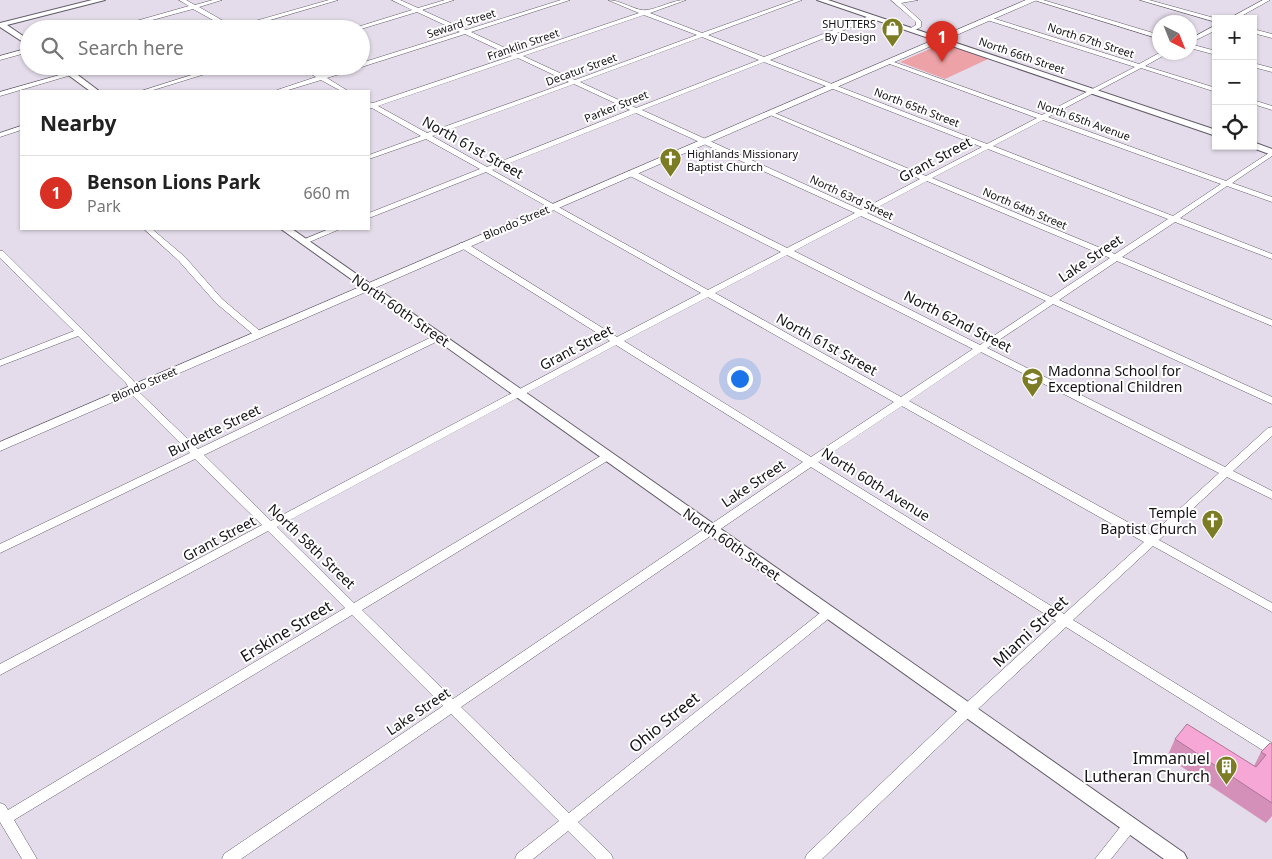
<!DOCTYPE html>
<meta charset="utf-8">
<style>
:root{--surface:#fff;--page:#f6f6f6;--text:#222;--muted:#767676;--line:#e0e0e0;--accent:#d93025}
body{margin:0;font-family:"Noto Sans",sans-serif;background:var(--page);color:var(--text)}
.controls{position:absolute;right:15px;top:15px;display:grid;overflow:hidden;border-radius:0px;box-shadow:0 1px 4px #0004}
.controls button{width:45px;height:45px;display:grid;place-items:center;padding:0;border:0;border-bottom:1px solid var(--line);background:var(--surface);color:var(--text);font:25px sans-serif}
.compass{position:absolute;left:1152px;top:15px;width:45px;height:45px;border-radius:50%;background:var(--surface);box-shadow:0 1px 4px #0004;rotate:137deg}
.you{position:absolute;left:739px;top:378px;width:18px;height:18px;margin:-12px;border:4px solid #fff;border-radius:50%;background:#1a73e8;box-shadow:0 0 0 8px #1a73e833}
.badge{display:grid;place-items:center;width:32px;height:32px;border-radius:50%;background:var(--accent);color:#fff;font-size:16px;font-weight:700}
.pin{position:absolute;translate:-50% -41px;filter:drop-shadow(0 1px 2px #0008)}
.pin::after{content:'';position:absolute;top:26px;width:18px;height:15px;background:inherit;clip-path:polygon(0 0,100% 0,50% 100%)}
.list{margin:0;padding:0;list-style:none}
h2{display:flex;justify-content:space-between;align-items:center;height:65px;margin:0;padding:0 20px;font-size:21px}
h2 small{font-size:16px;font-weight:400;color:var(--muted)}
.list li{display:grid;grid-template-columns:32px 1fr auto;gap:15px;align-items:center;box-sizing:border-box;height:75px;padding:0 20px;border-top:1px solid var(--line)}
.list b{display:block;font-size:19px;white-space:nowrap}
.list p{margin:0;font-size:16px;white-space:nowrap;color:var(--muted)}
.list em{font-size:16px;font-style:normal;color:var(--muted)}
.icon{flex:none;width:28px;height:28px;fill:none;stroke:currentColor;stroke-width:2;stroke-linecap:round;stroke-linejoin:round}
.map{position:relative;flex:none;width:1272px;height:859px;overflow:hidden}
.search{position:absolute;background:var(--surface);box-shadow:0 1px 4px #0004;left:20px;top:20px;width:350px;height:55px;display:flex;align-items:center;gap:12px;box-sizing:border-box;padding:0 18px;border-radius:28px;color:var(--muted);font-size:19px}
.panel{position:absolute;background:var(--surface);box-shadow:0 1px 4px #0004;left:20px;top:90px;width:350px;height:140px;border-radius:0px}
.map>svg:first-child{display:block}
.green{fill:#eda2a7}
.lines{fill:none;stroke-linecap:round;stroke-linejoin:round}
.minor-casing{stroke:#625b68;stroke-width:1}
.tertiary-casing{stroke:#625b68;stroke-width:2}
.secondary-casing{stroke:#625b68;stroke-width:1}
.minor{fill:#fff;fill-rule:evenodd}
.tertiary{fill:#fff;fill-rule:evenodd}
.secondary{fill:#fff;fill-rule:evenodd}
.wall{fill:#d490b8}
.building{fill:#f6a7d6;stroke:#ac7596}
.labels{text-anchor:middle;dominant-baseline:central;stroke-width:4;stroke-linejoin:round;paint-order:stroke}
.far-street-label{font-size:11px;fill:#141116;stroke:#fff}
.far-poi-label{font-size:11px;fill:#141116;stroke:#fff;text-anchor:end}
.street-label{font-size:14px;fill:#141116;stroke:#fff}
.poi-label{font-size:14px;fill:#141116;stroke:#fff;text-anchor:start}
.near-street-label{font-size:16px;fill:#141116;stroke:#fff}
.near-poi-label{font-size:16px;fill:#141116;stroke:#fff;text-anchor:end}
</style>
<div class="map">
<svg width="1272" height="859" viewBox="0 0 1272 859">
<rect width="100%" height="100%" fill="#e4dcea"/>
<path class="green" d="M939,45H948L988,59L945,79L900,62Z"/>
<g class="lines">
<defs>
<path id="minor" d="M179,0H186L195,5L213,0H222L199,7L234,27L329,0H338L240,29H229L193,9L119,29H108L189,6Z
M392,0H400L418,8L445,0H454L422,10L466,30L561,0H570L471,32L518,54L639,13L608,0C621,0 637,12 647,10C660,8 672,0 686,0L650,13L702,33L794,0H802L708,35L764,57L872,15L874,16V18L770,60L987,144L1037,118L887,63V61H891L1042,115L1135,67L987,20L986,19L989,17L1139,64L1161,52H1170L1145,66L1216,88V92L1141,68L1048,117L1226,181L1272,151V156L1232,183L1272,197V202L1227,186L1180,218L1272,254V259L1175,222L1122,257L1272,320V326L1117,261L1059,300L1272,397V404L1053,304L987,348L1225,467L1268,428L1272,427V436L1233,471L1272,491V499L1227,477L1159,540L1272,603V612L1153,546L1073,620L1272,743V756L1066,627L963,723L822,859H805L807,854L953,715L1056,621L811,467L461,707L569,813L825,609L829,608L833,609L835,612L833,615L578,822L611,854L613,859H596L568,831L533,859H515L517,854L559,821L451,714L241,859H222L224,854L443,706L352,615L14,820L37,859H22L0,822V803L5,805L8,810L345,608L268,531L0,675V664L262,525L195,459L0,553V544L190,453L133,396L126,383L78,336L0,366V360L74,331L0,258V251H3L133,380L140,393L198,449L436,335H442L444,337L442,339L204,455L271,521L610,341L460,247V243H466L617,337L701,293L486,172L369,218V213L480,169L426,139L369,159V155L421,136L372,108L369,109V102L373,103L512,56L465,34L327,78L348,91H341L321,80L285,91H276L277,90L316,77L298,66H306L322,75L351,66H361V63L460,32L417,12L361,29H351L412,10ZM644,15L697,35L575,80L523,56ZM702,37L759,60L636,108L580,82ZM518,58L569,82L427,133L378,106ZM764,62L982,147L926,176L772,112H768V114L920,179L861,210L642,110ZM574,84L630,110L487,167L432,136ZM636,113L855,213L787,248L634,171H628V175L781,252L708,290L492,170ZM1043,120L1221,184L1173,216L993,146ZM988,149L1168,219L1115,254L932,178ZM927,181L1110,258L1051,297L867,213ZM861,216L1046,301L980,345L794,251ZM787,255L973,349L901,397L715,293ZM708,297L894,402L811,457L624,341ZM616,345L803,462L453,699L362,610L612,458L613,456L612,454H604L354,603L277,527ZM981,352L1219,473L1151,535L909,401ZM902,406L1144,542L1064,614L818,462Z
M891,0H918L901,3L921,21V27L913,31H909V29L916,25V22Z
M1034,0H1043L1160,35V39Z
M1140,0H1149L1218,19H1216V22Z
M1263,0H1270L1236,19H1228Z
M76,24L83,29H76L73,26Z
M1216,25V30L1190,43V39Z
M1253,29L1272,34V38L1253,33Z
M1190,44L1216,51V55L1190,48Z
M29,48V52L0,60V56Z
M1253,63L1272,68V72L1253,67Z
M91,66H102L0,96V92Z
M220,66H231L150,91H141Z
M1253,100L1272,106V110L1253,104Z
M21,126V130L0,137V133Z
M144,229H152L185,257L222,299L261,332L263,334L261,336H255L216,303L179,261Z
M329,229H340L307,243H301L300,241Z
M1130,819L1135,821L1137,825L1135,829L1111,859H1095L1125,821Z"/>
<path id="tertiary" d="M92,0H105L7,25L29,40V46L0,27V23Z
M817,0H828L1216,130V136Z
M56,66H66L99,91H90Z
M1253,142L1272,149V155L1250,147L1253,146Z
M281,229H292L1184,853L1187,859H1164Z"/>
<path id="secondary" d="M1026,0H1037L0,451V442Z"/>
</defs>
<use href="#minor" class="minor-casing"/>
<use href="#tertiary" class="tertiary-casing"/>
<use href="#secondary" class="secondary-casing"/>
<use href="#minor" class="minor"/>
<use href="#tertiary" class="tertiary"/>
<use href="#secondary" class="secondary"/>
</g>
<path class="wall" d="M1175,739L1254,766L1261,752L1272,744V816L1266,823L1167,757Z"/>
<path class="building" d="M1187,724L1256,767L1266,755L1261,752L1270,743L1272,744V803L1175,739Z"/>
<defs>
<symbol id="shop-pin" viewBox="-11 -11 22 30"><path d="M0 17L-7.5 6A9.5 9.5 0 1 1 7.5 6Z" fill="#7b7c24" stroke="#fff"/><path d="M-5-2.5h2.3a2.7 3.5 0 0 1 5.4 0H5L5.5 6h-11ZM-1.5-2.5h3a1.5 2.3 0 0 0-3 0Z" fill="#fff"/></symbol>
<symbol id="church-pin" viewBox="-11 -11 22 30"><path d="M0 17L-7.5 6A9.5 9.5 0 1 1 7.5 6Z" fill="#7b7c24" stroke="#fff"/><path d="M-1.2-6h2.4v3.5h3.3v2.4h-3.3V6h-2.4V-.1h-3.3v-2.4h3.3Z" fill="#fff"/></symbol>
<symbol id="school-pin" viewBox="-11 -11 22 30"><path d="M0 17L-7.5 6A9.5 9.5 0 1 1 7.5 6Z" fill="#7b7c24" stroke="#fff"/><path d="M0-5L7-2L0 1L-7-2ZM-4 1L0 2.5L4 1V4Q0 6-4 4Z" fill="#fff"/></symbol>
<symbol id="building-pin" viewBox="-11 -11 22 30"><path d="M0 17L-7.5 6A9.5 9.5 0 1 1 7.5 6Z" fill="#7b7c24" stroke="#fff"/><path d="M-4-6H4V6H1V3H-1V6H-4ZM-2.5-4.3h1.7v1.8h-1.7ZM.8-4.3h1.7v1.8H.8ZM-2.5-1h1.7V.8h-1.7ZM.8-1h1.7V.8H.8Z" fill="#fff"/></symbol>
</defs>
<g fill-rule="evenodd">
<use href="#shop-pin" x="880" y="16" width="25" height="34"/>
<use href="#church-pin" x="658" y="146" width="25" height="34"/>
<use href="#school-pin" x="1020" y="366" width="25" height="34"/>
<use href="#church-pin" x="1200" y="508" width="25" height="34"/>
<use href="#building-pin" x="1214" y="754" width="25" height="34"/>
</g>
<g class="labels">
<g class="far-street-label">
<text transform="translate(461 23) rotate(-18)">Seward Street</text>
<text transform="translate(1091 40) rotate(18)">North 67th Street</text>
<text transform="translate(523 44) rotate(-19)">Franklin Street</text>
<text transform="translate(1022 55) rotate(19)">North 66th Street</text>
<text transform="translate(581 69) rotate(-20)">Decatur Street</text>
<text transform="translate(616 106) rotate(-22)">Parker Street</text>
<text transform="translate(917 107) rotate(21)">North 65th Street</text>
<text transform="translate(1084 120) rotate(20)">North 65th Avenue</text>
<text transform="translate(852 197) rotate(25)">North 63rd Street</text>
<text transform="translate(1025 208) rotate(23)">North 64th Street</text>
<text transform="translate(516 222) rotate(-23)">Blondo Street</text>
<text transform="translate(144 384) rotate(-24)">Blondo Street</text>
</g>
<g class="far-poi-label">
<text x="876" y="23">SHUTTERS<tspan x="876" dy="13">By Design</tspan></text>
<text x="687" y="153" text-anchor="start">Highlands Missionary<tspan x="687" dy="13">Baptist Church</tspan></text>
</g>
<g class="street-label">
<text transform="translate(473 147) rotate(29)">North 61st Street</text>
<text transform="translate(935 159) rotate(-28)">Grant Street</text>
<text transform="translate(1090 258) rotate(-34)">Lake Street</text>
<text transform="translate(401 310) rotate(35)">North 60th Street</text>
<text transform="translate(958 321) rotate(27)">North 62nd Street</text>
<text transform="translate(827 344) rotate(29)">North 61st Street</text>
<text transform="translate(576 347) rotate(-28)">Grant Street</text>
<text transform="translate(214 430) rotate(-26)">Burdette Street</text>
<text transform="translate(753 483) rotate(-34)">Lake Street</text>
<text transform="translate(876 484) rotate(32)">North 60th Avenue</text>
<text transform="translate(219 538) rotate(-28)">Grant Street</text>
<text transform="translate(732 544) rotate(35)">North 60th Street</text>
<text transform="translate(312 546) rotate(44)">North 58th Street</text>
<text transform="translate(418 711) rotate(-34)">Lake Street</text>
</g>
<g class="poi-label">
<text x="1048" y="370">Madonna School for<tspan x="1048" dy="16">Exceptional Children</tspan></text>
<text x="1197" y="512" text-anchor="end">Temple<tspan x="1197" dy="16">Baptist Church</tspan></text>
</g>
<g class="near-street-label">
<text transform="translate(286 631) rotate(-31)">Erskine Street</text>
<text transform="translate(1030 631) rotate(-43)">Miami Street</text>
<text transform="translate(664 722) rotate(-39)">Ohio Street</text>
</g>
<g class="near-poi-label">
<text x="1210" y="758">Immanuel<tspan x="1210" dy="18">Lutheran Church</tspan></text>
</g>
</g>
</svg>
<div class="controls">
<button>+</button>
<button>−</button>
<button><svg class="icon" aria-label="locate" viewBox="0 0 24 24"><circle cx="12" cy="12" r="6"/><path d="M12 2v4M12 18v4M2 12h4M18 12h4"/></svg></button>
</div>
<svg class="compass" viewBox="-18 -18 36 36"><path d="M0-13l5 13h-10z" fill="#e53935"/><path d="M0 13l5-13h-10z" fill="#767676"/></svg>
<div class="you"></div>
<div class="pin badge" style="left:942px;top:62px">1</div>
<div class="search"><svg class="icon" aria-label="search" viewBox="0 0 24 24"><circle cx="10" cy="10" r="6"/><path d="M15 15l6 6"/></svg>Search here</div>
<section class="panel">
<h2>Nearby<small></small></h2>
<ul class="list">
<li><span class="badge">1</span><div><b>Benson Lions Park</b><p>Park</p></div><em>660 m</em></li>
</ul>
</section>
</div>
